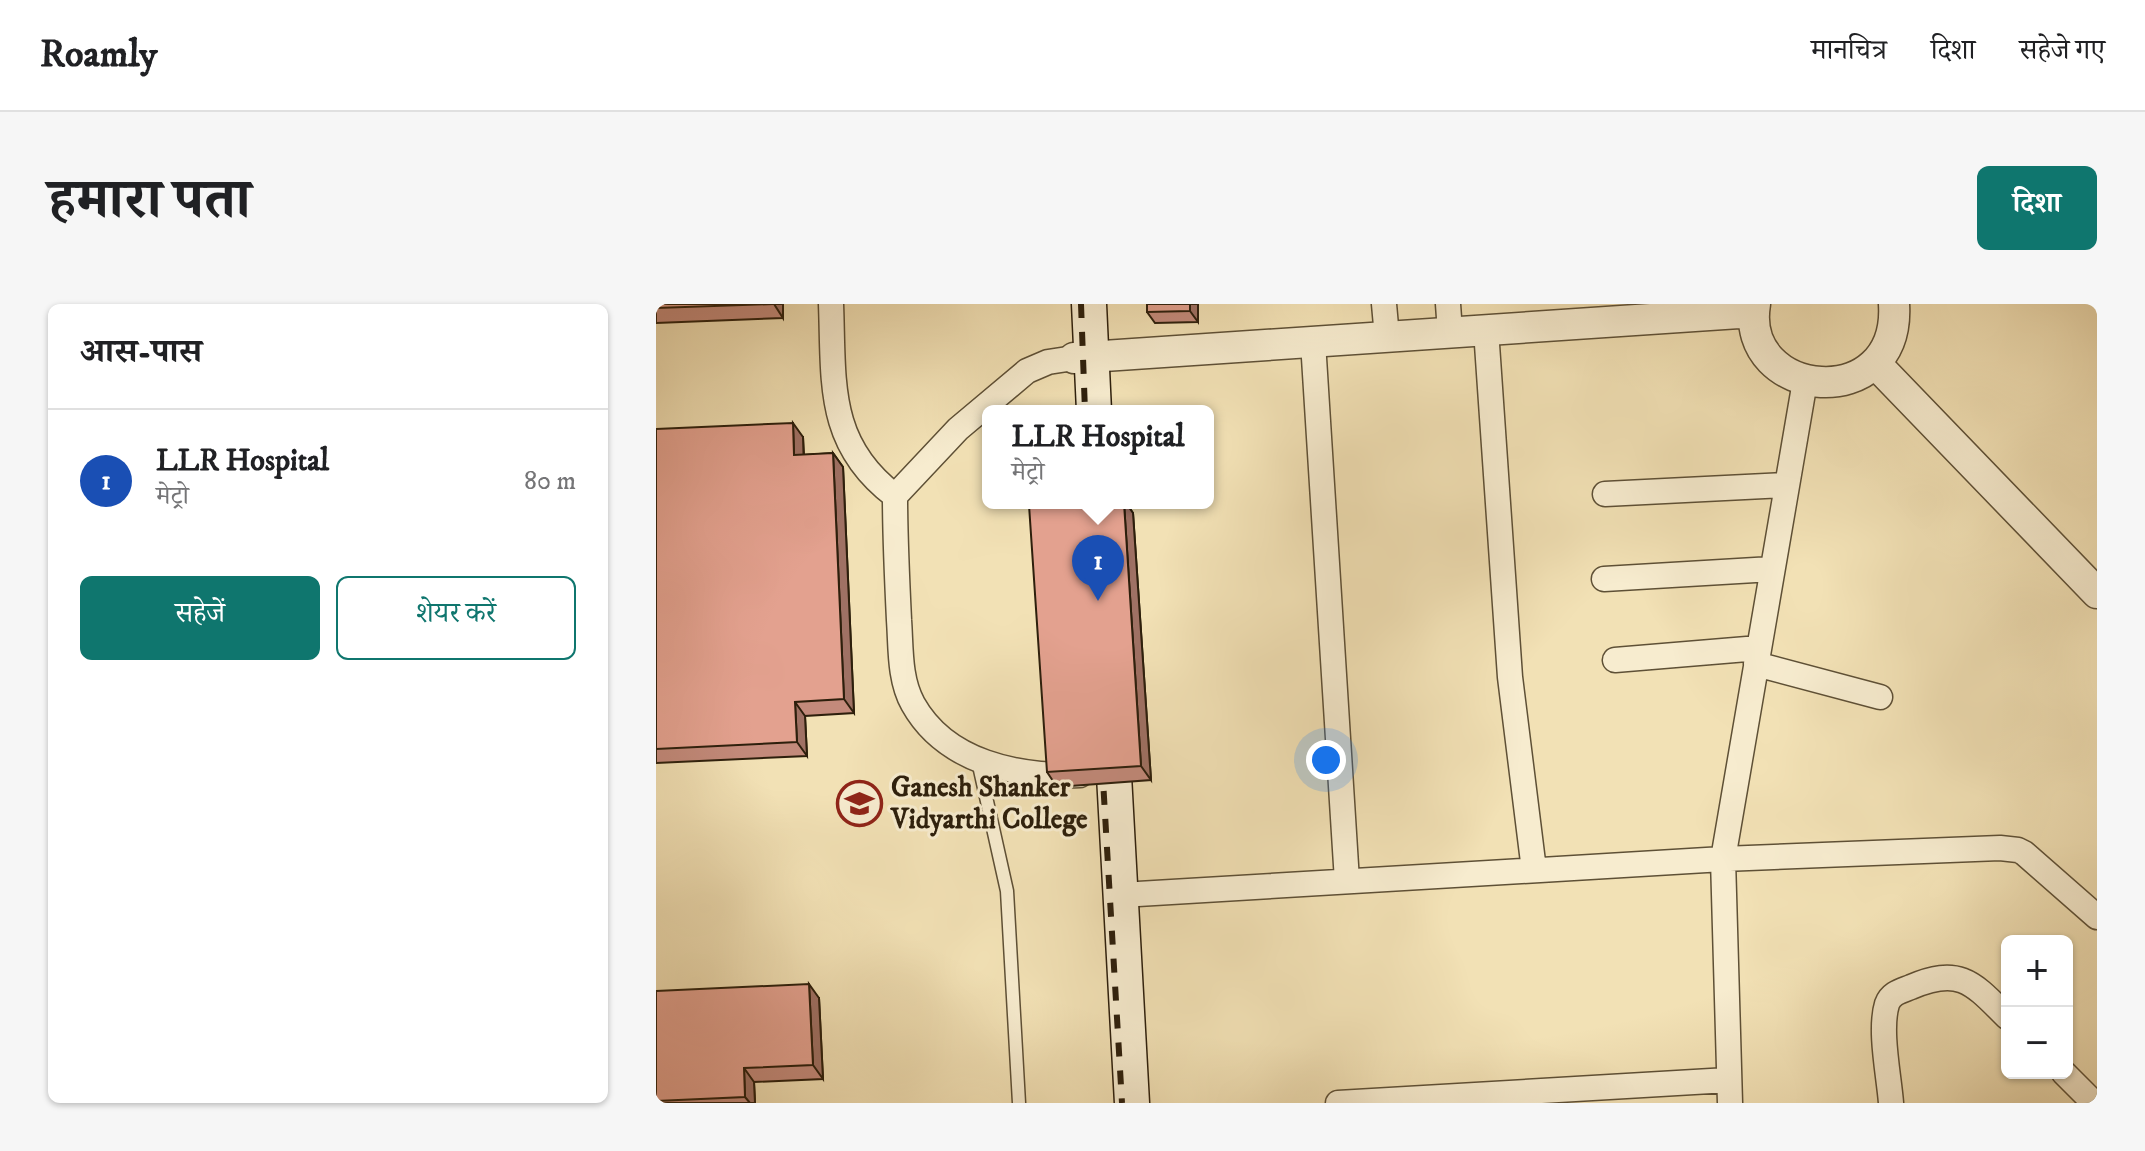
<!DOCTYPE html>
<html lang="hi">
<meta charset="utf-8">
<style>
:root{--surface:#fff;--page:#f6f6f6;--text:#202124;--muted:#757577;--line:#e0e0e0;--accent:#0f766e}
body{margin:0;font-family:"IM FELL DW Pica","Noto Serif Devanagari",serif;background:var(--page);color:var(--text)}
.controls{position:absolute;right:24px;bottom:24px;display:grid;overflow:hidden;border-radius:12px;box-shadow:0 2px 6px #0004}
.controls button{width:72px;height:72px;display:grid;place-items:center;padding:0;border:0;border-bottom:2px solid var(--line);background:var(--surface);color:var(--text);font:40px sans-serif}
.you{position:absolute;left:670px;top:456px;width:28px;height:28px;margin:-20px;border:6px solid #fff;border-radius:50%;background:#1a73e8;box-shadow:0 0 0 12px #1a73e833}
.badge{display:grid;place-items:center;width:52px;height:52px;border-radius:50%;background:var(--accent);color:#fff;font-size:26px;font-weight:700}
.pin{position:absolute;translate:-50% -66px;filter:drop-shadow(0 2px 4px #0008)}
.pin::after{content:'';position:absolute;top:42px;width:28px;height:24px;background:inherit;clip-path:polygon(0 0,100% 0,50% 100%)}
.popup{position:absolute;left:326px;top:101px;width:232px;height:104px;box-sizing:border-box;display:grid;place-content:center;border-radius:12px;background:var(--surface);filter:drop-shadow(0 2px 6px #0005);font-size:26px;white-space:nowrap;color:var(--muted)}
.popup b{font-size:30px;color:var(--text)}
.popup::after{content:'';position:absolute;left:50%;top:100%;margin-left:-16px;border:16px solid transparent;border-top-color:var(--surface)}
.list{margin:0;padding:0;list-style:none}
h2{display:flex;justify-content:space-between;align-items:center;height:104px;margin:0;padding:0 32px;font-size:34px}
h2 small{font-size:26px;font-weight:400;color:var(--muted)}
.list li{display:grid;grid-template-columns:52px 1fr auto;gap:24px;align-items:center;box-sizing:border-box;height:144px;padding:0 32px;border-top:2px solid var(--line)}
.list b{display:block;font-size:30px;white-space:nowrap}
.list p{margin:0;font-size:26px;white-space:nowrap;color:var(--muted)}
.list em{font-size:26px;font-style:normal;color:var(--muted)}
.actions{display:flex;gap:16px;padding:24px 32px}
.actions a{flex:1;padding:18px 0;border:2px solid var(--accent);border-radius:12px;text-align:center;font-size:28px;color:var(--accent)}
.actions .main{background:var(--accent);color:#fff}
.map{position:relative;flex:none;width:1441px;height:799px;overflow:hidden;border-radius:12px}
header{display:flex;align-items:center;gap:48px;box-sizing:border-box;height:112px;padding:0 40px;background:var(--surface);border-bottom:2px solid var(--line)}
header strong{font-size:38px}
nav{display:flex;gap:44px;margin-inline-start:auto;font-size:28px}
.intro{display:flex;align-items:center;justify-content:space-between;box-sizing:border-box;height:192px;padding:0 48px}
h1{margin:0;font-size:56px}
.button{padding:20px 36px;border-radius:12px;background:var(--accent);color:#fff;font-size:28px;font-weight:700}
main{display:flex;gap:48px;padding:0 48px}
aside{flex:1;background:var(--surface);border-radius:12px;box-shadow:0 2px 6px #0004}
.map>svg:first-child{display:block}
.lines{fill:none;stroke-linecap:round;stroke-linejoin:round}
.service-casing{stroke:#5e5036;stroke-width:15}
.minor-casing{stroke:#5e5036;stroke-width:27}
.tertiary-casing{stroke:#5e5036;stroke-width:33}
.secondary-casing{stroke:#2d1f0c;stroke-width:37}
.service{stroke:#f7eccf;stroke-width:12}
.minor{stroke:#f7eccf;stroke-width:24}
.tertiary{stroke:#f7eccf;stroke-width:30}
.secondary{stroke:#f7eccf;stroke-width:34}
.rail{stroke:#2d1f0c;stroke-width:6;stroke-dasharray:14 14;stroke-linecap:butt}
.wall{fill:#c38a7b;stroke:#2d1f0c;stroke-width:2}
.shaded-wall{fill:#9f7164;stroke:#2d1f0c;stroke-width:2}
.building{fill:#e3a18f;stroke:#2d1f0c;stroke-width:2}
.labels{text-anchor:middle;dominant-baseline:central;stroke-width:6;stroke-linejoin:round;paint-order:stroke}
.poi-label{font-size:28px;font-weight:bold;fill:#2d1f0c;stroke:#f7eccf;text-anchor:start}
</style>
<header>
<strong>Roamly</strong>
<nav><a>मानचित्र</a><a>दिशा</a><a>सहेजे गए</a></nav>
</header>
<div class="intro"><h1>हमारा पता</h1><a class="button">दिशा</a></div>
<main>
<aside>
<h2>आस-पास<small></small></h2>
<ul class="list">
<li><span class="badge" style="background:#1a4fb4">1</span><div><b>LLR Hospital</b><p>मेट्रो</p></div><em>80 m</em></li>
</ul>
<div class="actions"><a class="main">सहेजें</a><a>शेयर करें</a></div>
</aside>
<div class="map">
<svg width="1441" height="799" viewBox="0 0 1441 799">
<rect width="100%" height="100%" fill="#f2e1b5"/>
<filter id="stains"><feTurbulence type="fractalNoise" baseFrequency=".0025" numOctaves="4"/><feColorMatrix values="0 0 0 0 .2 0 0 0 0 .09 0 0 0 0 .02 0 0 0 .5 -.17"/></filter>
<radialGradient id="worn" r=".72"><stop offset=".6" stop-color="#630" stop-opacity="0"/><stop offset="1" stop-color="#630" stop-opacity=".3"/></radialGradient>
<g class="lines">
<defs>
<path id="service" d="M322,457L351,587L363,799"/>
<path id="minor" d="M175,0C178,78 170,140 239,192C239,234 241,275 243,316C245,343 243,375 257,400C290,459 362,473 424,471
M728,0L731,33
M792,0L794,28
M830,26L854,373L878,566
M657,38L691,577
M949,190L1131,181
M239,192L302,125L371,67L392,58L418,54
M948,275L1116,265
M959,356L1103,344
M1100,360L1224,393
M465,591L1067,555L1344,544L1362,546L1368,549L1441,613
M1408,769L1438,799
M682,799L1072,776
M1074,799L1067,555L1149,77
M1235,799C1233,772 1223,726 1231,700C1235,689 1245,687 1255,683C1304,662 1317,679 1351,713"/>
<path id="tertiary" d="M1099,0C1083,96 1245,112 1238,0
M418,54L1098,8
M1219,59L1441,289"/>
<path id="secondary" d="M433,0L438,107
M456,435L476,799"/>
</defs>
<use href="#service" class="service-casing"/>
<use href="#minor" class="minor-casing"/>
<use href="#tertiary" class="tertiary-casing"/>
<use href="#secondary" class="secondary-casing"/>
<use href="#service" class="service"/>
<use href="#minor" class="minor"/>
<use href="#tertiary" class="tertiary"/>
<use href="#secondary" class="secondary"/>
<path class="rail" d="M425,0L429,107
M446,459L466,799"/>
</g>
<path class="wall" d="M0,0H127V14L0,19Z
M491,0H542V18L499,19L491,8Z
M0,125L147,133L148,151L177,149L187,163L198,409L149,412L151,452L0,459Z
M406,199H470L477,209L495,476L401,483L391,468Z
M0,687L163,694L167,775L98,778L99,799H0Z"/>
<path class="shaded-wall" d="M118,0H127V14Z
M534,0H542V18L534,7Z
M137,119L147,133L148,165L138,151Z
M177,149L187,163L198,409L188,395Z
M468,199H470L477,209L495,476L485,462Z
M139,398L149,412L151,452L141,438Z
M153,680L163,694L167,775L157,761Z
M88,764L98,778L99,799H94L89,793Z"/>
<path class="building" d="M0,0H118L0,4Z
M491,0H534V7L491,8Z
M137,119L138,151L177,149L188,395L139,398L141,438L0,445V125Z
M406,199H468L485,462L391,468L373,201Z
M153,680L157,761L88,764L89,793L0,797V687Z"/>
<defs>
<symbol id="university-ring" viewBox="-11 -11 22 22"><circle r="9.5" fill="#f7eccf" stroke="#8f2418" stroke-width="1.5"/><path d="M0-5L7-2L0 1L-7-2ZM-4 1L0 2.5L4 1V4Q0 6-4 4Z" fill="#8f2418"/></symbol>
</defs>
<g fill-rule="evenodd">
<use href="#university-ring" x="178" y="474" width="51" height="51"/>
</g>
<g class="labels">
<g class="poi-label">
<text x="235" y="483">Ganesh Shanker<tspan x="235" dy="32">Vidyarthi College</tspan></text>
</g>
</g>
<rect width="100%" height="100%" filter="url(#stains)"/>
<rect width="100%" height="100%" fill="url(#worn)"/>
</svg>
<div class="controls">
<button>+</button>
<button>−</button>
</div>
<div class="you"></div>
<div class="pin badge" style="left:442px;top:297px;background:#1a4fb4">1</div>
<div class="popup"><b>LLR Hospital</b>मेट्रो</div>
</div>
</main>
